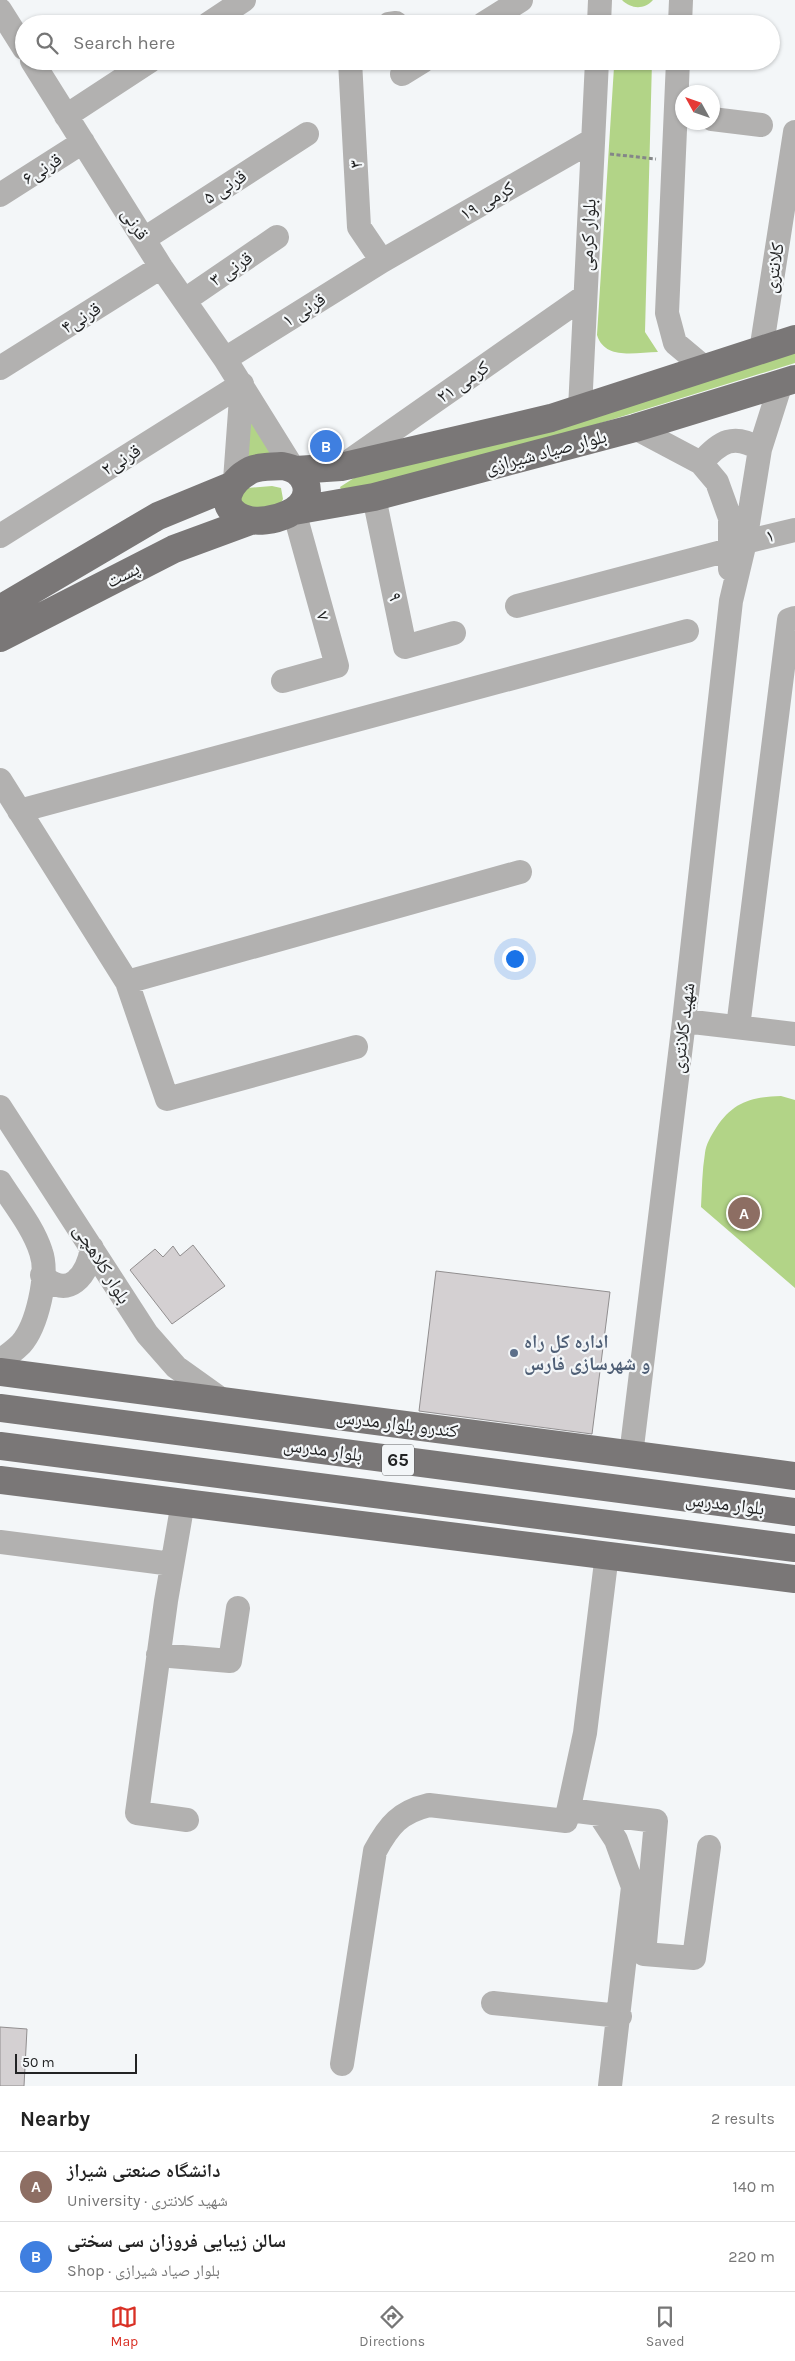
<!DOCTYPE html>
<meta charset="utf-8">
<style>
:root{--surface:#fff;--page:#f2f2f2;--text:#222;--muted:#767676;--line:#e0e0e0;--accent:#d93025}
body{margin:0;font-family:Karla,"Noto Naskh Arabic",sans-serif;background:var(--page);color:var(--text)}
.compass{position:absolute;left:675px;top:85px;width:45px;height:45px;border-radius:50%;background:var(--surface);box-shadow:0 1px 4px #0004;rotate:310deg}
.scale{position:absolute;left:15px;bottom:12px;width:122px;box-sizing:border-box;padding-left:5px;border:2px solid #222324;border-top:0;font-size:14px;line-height:18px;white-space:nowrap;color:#222324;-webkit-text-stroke:4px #f3f6f8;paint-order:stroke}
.you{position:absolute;left:514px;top:958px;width:18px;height:18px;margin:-12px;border:4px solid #fff;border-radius:50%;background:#1a73e8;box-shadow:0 0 0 8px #1a73e833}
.badge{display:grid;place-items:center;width:32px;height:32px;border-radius:50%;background:var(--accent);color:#fff;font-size:16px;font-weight:700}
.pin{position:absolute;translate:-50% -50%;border:2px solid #fff;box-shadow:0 1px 5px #0006}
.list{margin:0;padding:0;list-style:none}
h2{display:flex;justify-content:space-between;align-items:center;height:65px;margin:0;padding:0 20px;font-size:21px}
h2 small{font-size:16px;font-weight:400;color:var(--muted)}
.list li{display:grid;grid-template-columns:32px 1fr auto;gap:15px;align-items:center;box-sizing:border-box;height:70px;padding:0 20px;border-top:1px solid var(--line)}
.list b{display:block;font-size:19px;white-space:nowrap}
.list p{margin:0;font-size:16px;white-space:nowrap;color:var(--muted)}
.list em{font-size:16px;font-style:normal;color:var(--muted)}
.icon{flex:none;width:28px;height:28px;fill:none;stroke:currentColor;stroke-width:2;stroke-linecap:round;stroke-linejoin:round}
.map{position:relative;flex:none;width:795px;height:2086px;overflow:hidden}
.search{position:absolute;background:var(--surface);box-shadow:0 1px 4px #0004;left:15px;right:15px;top:15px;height:55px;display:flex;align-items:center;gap:12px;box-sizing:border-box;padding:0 18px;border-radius:28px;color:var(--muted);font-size:19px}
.sheet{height:205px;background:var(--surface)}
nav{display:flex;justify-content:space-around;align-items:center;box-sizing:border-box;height:70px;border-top:1px solid var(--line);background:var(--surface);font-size:14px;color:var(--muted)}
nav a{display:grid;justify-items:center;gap:2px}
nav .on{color:var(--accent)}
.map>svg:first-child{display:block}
.green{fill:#b2d487}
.building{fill:#d4d0d2;stroke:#918e8f}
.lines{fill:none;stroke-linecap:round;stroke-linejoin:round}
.path{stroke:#848688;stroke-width:3;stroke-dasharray:4 2.5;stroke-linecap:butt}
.minor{stroke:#b2b1b0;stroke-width:24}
.major{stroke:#7a7777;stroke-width:28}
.service-dot{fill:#5c6f8a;stroke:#f3f6f8;stroke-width:2}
.labels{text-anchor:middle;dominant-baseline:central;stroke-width:4.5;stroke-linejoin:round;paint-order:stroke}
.shield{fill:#f3f6f8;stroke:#616264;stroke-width:1}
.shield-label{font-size:18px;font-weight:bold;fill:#222324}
.street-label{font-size:19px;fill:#222324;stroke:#f3f6f8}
.service-label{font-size:19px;font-weight:bold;fill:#4e5e75;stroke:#f3f6f8;text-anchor:start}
</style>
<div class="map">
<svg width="795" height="2086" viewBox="0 0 795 2086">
<rect width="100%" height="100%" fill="#f3f6f8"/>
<path class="green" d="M622,0H653C644,10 631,9 622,0Z
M616,61H652L645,332L658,352C637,352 605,361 597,335L614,67Z
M795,349V363L462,466L343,495L340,487L354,478L546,428Z
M248,400L274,458L246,461Z
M272,486L281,488L283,499L280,505L242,515L238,493L247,488Z
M781,1096L795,1100V1288L701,1207C702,1189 702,1171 705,1153C706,1144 711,1136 716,1128C733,1102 751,1097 781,1096Z"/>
<path class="building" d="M193,1245L225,1286L172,1324L130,1270L155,1249L163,1257L173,1246L180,1256Z
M436,1271L610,1292L592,1434L419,1411Z
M0,2027L27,2029L24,2086H0Z"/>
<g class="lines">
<path class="path" d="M610,154L656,159"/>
<path class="minor" d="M0,10L24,48
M208,24L244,0
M389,24L396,23
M483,24L521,0
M599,24L600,0
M680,24L681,0
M32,61L161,267L225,359L293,468
M350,61L359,227L382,261
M678,61L667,313L675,343L706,369
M402,74L423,61
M66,116L150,61
M712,119L761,125
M0,195L83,142
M144,239L307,134
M185,300L277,237
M761,351L795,132
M225,359L382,261L593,140
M0,368L161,267
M580,409L597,61
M635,428L701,463L717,482L730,518V569
M701,463C720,441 734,433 760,449
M345,464L585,296
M235,480L242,384
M374,497L405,647L454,633
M0,536L242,384
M745,542L795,530
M517,606L729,550
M283,681L337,666L294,511
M0,780L127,982L167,1099L356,1047
M19,811L687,631
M127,982L520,872
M684,1021L795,1034
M738,1027L789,620L795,618
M0,1107L147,1334L176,1367L225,1402
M0,1182C14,1204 33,1227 41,1252C49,1275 37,1326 21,1344C15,1350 7,1356 0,1361
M42,1275C68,1301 87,1276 92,1248
M631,1455L684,1021L731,601L745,542L760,449L781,383
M183,1502L166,1601L137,1813L187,1820
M0,1542L172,1564
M158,1655L230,1661L238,1608
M569,1810L656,1821L644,1954L694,1958L709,1847
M599,1814L616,1840L633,1887L610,2086
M493,2003L620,2016
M342,2064L375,1851C389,1825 400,1812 429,1805L566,1821L585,1733L607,1554"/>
<path class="major" d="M282,466C293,468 300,471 305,482C317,511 267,526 246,519C214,508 229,481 251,470C260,466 272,467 282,466Z
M296,470L341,467L551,418L795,339
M294,511L374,497L635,428L795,379
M0,609L158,516L231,486
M0,638L174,549L250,521
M0,1372L795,1476
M0,1408L795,1512
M0,1446L795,1548
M0,1480L795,1579"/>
</g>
<circle class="service-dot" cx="514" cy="1353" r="5"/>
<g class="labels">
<rect class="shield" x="382" y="1444.5" width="32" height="31" rx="4"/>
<g class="shield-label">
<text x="398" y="1460">65</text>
</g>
<g class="street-label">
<text transform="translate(356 164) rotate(-93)">۳</text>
<text transform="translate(42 169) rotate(-32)">قرنی۶</text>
<text transform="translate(225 187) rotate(-33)">قرنی ۵</text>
<text transform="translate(487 201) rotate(-30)">کرمی ۱۹</text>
<text transform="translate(135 224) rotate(58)">قرنی</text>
<text transform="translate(588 235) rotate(-87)">بلوار کرمی</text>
<text transform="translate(774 268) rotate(-81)">کلانتری</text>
<text transform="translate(231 269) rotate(-34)">قرنی ۳</text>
<text transform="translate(304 310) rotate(-32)">قرنی ۱</text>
<text transform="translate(81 318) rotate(-32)">قرنی۴</text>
<text transform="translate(463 382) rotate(-35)">کرمی ۲۱</text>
<text transform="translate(546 452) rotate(-15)">بلوار صیاد شیرازی</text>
<text transform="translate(121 460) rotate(-32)">قرنی۲</text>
<text transform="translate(770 536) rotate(-14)">۱</text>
<text transform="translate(123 575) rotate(-27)">پست</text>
<text transform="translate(395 597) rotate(78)">۹</text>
<text transform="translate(323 616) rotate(74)">۷</text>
<text transform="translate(683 1028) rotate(-83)">شهید کلانتری</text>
<text transform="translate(102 1264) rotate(58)">بلوار کلاهچی</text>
<text transform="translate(397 1424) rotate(7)">کندرو بلوار مدرس</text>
<text transform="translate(323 1450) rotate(8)">بلوار مدرس</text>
<text transform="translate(725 1504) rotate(7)">بلوار مدرس</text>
</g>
<g class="service-label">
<text x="524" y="1342">اداره کل راه<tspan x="524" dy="22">و شهرسازی فارس</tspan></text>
</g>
</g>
</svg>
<svg class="compass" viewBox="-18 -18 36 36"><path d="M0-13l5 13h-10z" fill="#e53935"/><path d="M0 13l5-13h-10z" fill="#767676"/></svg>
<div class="scale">50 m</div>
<div class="you"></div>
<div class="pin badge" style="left:744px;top:1213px;background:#8d6e63">A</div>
<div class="pin badge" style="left:326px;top:446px;background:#3f7fe0">B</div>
<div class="search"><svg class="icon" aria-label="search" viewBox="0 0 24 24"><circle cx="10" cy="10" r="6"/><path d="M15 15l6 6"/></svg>Search here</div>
</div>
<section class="sheet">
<h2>Nearby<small>2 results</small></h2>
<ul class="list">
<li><span class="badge" style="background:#8d6e63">A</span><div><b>دانشگاه صنعتی شیراز</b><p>University · شهید کلانتری</p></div><em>140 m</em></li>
<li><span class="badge" style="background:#3f7fe0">B</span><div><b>سالن زیبایی فروزان سی سختی</b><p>Shop · بلوار صیاد شیرازی</p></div><em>220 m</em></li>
</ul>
</section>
<nav>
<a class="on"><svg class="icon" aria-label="map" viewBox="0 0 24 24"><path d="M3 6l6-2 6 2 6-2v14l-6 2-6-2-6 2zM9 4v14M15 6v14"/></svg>Map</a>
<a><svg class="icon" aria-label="directions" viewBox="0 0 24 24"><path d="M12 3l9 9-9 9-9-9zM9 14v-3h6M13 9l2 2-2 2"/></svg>Directions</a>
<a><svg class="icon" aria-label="saved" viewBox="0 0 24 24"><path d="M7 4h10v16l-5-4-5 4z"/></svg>Saved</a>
</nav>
